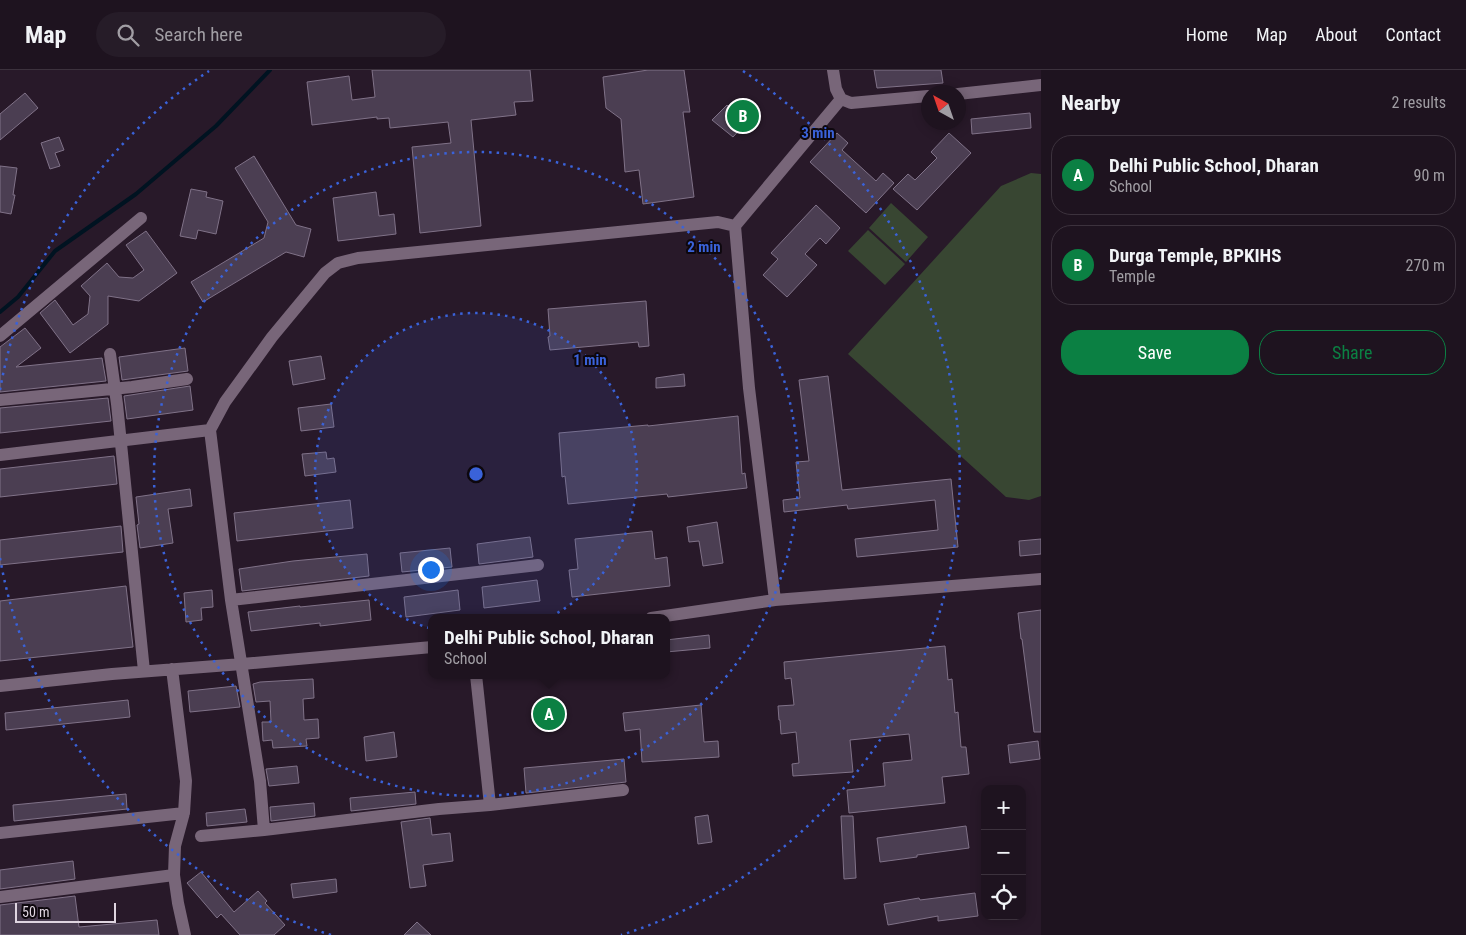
<!DOCTYPE html>
<meta charset="utf-8">
<style>
:root{--surface:#1e131f;--page:#261c28;--text:#f1f3f6;--muted:#a19ea4;--line:#3c323d;--accent:#0b8043}
body{margin:0;font-family:"Roboto Condensed",sans-serif;background:var(--page);color:var(--text)}
.controls{position:absolute;right:15px;bottom:15px;display:grid;overflow:hidden;border-radius:10px;box-shadow:0 2px 12px #0003}
.controls button{width:45px;height:45px;display:grid;place-items:center;padding:0;border:0;border-bottom:1px solid var(--line);background:var(--surface);color:var(--text);font:25px sans-serif}
.compass{position:absolute;left:921px;top:15px;width:45px;height:45px;border-radius:50%;background:var(--surface);box-shadow:0 2px 12px #0003;rotate:320deg}
.scale{position:absolute;left:15px;bottom:12px;width:101px;box-sizing:border-box;padding-left:5px;border:2px solid #dfd5e0;border-top:0;font-size:14px;line-height:18px;white-space:nowrap;color:#dfd5e0;-webkit-text-stroke:4px #0d070d;paint-order:stroke}
.you{position:absolute;left:430px;top:499px;width:18px;height:18px;margin:-12px;border:4px solid #fff;border-radius:50%;background:#1a73e8;box-shadow:0 0 0 8px #1a73e833}
.badge{display:grid;place-items:center;width:32px;height:32px;border-radius:50%;background:var(--accent);color:#fff;font-size:16px;font-weight:700}
.pin{position:absolute;translate:-50% -50%;border:2px solid #fff;box-shadow:0 1px 5px #0006}
.popup{position:absolute;left:428px;top:544px;width:242px;height:65px;box-sizing:border-box;display:grid;place-content:center;border-radius:10px;background:var(--surface);filter:drop-shadow(0 1px 4px #0005);font-size:16px;white-space:nowrap;color:var(--muted)}
.popup b{font-size:19px;color:var(--text)}
.popup::after{content:'';position:absolute;left:50%;top:100%;margin-left:-10px;border:10px solid transparent;border-top-color:var(--surface)}
.list{margin:0;padding:0;list-style:none}
h2{display:flex;justify-content:space-between;align-items:center;height:65px;margin:0;padding:0 20px;font-size:21px}
h2 small{font-size:16px;font-weight:400;color:var(--muted)}
.list li{display:grid;grid-template-columns:32px 1fr auto;gap:15px;align-items:center;box-sizing:border-box;height:80px;margin:0 10px 10px;padding:0 10px;border:1px solid var(--line);border-radius:20px}
.list b{display:block;font-size:19px;white-space:nowrap}
.list p{margin:0;font-size:16px;white-space:nowrap;color:var(--muted)}
.list em{font-size:16px;font-style:normal;color:var(--muted)}
.actions{display:flex;gap:10px;padding:15px 20px}
.actions a{flex:1;padding:11px 0;border:1px solid var(--accent);border-radius:20px;text-align:center;font-size:18px;color:var(--accent)}
.actions .main{background:var(--accent);color:#fff}
.icon{flex:none;width:28px;height:28px;fill:none;stroke:currentColor;stroke-width:2;stroke-linecap:round;stroke-linejoin:round}
.map{position:relative;flex:none;width:1041px;height:865px;overflow:hidden}
header{display:flex;align-items:center;gap:30px;box-sizing:border-box;height:70px;padding:0 25px;background:var(--surface);border-bottom:1px solid var(--line)}
header strong{font-size:24px}
nav{display:flex;gap:28px;margin-inline-start:auto;font-size:18px}
.search{width:350px;height:45px;background:var(--page);display:flex;align-items:center;gap:12px;box-sizing:border-box;padding:0 18px;border-radius:28px;color:var(--muted);font-size:19px}
main{display:flex}
aside{flex:1;background:var(--surface)}
.map>svg:first-child{display:block}
.green{fill:#384632}
.lines{fill:none;stroke-linecap:round;stroke-linejoin:round}
.stream{stroke:#001321;stroke-width:4}
.building{fill:#4b3e52;stroke:#807288}
.minor{stroke:#786679;stroke-width:12}
.ring{fill:none;stroke:#3a62d9;stroke-width:2.5;stroke-dasharray:2.5 5}
.centre{fill:#3a62d9;stroke:#0d070d;stroke-width:2.5}
.ring-label{font-size:15px;text-anchor:middle;font-weight:bold;fill:#3a62d9;stroke:#0d070d;stroke-width:4;stroke-linejoin:round;paint-order:stroke}
</style>
<header>
<strong>Map</strong>
<div class="search"><svg class="icon" aria-label="search" viewBox="0 0 24 24"><circle cx="10" cy="10" r="6"/><path d="M15 15l6 6"/></svg>Search here</div>
<nav><a>Home</a><a>Map</a><a>About</a><a>Contact</a></nav>
</header>
<main>
<div class="map">
<svg width="1041" height="865" viewBox="0 0 1041 865">
<rect width="100%" height="100%" fill="#281929"/>
<path class="green" d="M1031,103L1041,104V426L1029,430L1006,427L848,284L1001,116Z
M891,133L928,167L906,192L869,158Z
M868,160L905,194L885,215L848,181Z"/>
<g class="lines">
<path class="stream" d="M0,242L18,227L55,181L136,124L216,56L270,0"/>
</g>
<path class="building" d="M372,0H530L533,31L514,32L516,45L471,50L481,156L420,163L412,77L451,73L448,52L390,58L389,48L377,49V47L312,55L307,12L349,6L352,30L375,27Z
M648,0H684L690,42H683L694,127L643,134L639,100L625,102L621,49L606,38L603,7Z
M874,0H941L943,13L877,18Z
M25,23L38,38L0,70V44Z
M727,35L746,53L733,67L712,50Z
M1030,43L1031,58L972,64L971,49Z
M837,63L848,73L842,80L876,111L883,103L894,113L866,143L810,92Z
M949,63L971,83L917,140L893,119L908,104L915,110L937,88L931,82Z
M59,67L64,80L55,83L60,96L50,99L41,73Z
M254,86L296,155L311,159L304,187L286,182L203,232L191,212L264,168L268,152L235,98Z
M0,96L17,98L13,125H15L11,144L0,142Z
M191,119L207,122L206,127L223,131L216,164L198,160L196,169L180,166Z
M376,122L379,146L394,144L396,164L338,171L333,128Z
M816,135L840,158L826,174L820,168L805,184L817,195L787,227L763,205L778,189L771,183Z
M146,161L177,203L139,231L108,226V254L70,283L40,243L55,230L73,255L88,244L90,226L81,216L107,193L119,207L133,208L144,200L126,175Z
M646,231L649,276L639,277L638,272L550,280L548,267L550,266L548,239Z
M25,258L41,278L16,297L102,288L106,311L0,322V277Z
M185,278L188,301L122,310L119,287Z
M321,286L325,309L293,315L289,291Z
M684,304L685,316L656,318V308Z
M828,306L842,420L951,409L958,477L857,487L855,469L938,460L935,430L848,439L847,435L784,442L783,430L800,428L796,392L809,391L799,310Z
M190,316L193,340L127,349L124,326Z
M108,328L111,351L0,363V338Z
M331,334L334,357L301,361L298,338Z
M738,346L742,404L745,403L747,418L668,427L667,424L568,434L565,406L562,407L559,363L648,355V356Z
M326,382L327,389L334,388L336,402L305,406L302,384Z
M114,386L117,414L0,427V399Z
M190,419L192,436L168,439L173,473L140,478L137,455L139,454L136,427Z
M350,430L353,458L237,471L234,443Z
M717,452L723,493L703,496L699,471L689,472L687,457Z
M121,456L123,482L0,495V470Z
M652,461L655,489L667,487L670,516L572,527L569,500L578,499L575,469Z
M530,467L533,487L479,494L477,474Z
M1041,469V484L1020,486L1019,471Z
M450,478L452,497L402,502L400,483Z
M367,484L369,506L242,521L239,499L293,491Z
M537,510L540,531L484,538L482,517Z
M126,516L133,577L0,591V531Z
M212,520L213,537L201,538L202,550L186,552L184,523Z
M458,520L460,540L406,547L404,527Z
M369,530L371,550L320,556V553L251,561L248,542L300,536V537Z
M1041,540V662H1034L1022,569H1021L1018,543Z
M709,565L710,578L666,582V570Z
M945,576L948,610L952,609L955,643L958,642L961,677H966L969,704L942,707L945,733L849,743L847,720L885,716L883,693L912,690L909,664L850,670L853,702L793,706L792,694L799,693L796,662L781,664L780,650H779L778,636L794,635L791,608L785,609L784,592Z
M313,609L314,628L303,629L304,650L318,649L319,668L306,669L307,676L273,678L272,670L263,671L262,652H271L270,631L256,632L253,614L260,612Z
M236,616L240,637L190,642L188,621Z
M128,630L130,647L6,660L5,643Z
M701,635L704,672L718,671L719,687L642,692L640,659L625,661L623,643Z
M394,662L397,687L366,691L364,667Z
M1038,671L1040,689L1010,693L1008,675Z
M624,689L626,712L526,723L524,698Z
M297,696L299,713L269,716L266,699Z
M415,722L416,734L351,741L350,728Z
M126,724L127,739L14,751L13,735Z
M314,733L315,746L271,751L270,737Z
M245,739L247,752L207,756L206,743Z
M708,745L712,772L698,774L695,747Z
M841,746H853L856,808L844,809Z
M430,748L432,765L450,763L453,791L423,795L426,816L410,818L401,752Z
M966,756L969,778L917,785V787L880,792L877,768Z
M73,791L75,809L0,819V800Z
M201,802L234,842L258,821L267,831L265,833L285,855L274,865H240L221,844L217,848L187,813Z
M336,809L337,822L293,828L291,814Z
M975,823L978,846L938,851V846L888,855L884,834L919,828L920,830Z
M75,826L79,857L157,850L159,865H0V835Z
M417,852L431,865H404Z"/>
<g class="lines">
<path class="minor" d="M833,0L836,19L841,29L851,33L928,26
M958,24L1041,15
M0,266L141,148
M110,284L117,334L144,601
M0,330L132,317L187,309
M0,385L210,360
M231,530L538,495
M775,530L749,318L735,156L841,29
M651,548L775,530L1041,509
M172,599L186,711L184,743L175,776L174,805L178,833L185,865
M476,605L490,735
M0,616L112,604L242,594L432,577
M264,760L260,711L231,530L210,360L225,332L272,267L325,203L338,193L358,188L718,152L735,156
M0,763L184,743
M201,766L264,760L439,739L490,735L623,720
M0,827L174,805"/>
</g>
<circle cx="476" cy="404" r="161" fill="#3a62d9" fill-opacity=".12"/>
<g class="ring">
<circle cx="476" cy="404" r="161"/>
<circle cx="476" cy="404" r="322"/>
<path d="M331 865A483 483 0 0 1 0 488M0 320A483 483 0 0 1 209 1M743 1A483 483 0 0 1 621 865"/>
</g>
<circle cx="476" cy="404" r="8" class="centre"/>
<g class="ring-label">
<text x="818" y="68">3 min</text>
<text x="704" y="182">2 min</text>
<text x="590" y="295">1 min</text>
</g>
</svg>
<div class="controls">
<button>+</button>
<button>−</button>
<button><svg class="icon" aria-label="locate" viewBox="0 0 24 24"><circle cx="12" cy="12" r="6"/><path d="M12 2v4M12 18v4M2 12h4M18 12h4"/></svg></button>
</div>
<svg class="compass" viewBox="-18 -18 36 36"><path d="M0-13l5 13h-10z" fill="#e53935"/><path d="M0 13l5-13h-10z" fill="#a19ea4"/></svg>
<div class="scale">50 m</div>
<div class="you"></div>
<div class="pin badge" style="left:549px;top:644px">A</div>
<div class="popup"><b>Delhi Public School, Dharan</b>School</div>
<div class="pin badge" style="left:743px;top:46px">B</div>
</div>
<aside>
<h2>Nearby<small>2 results</small></h2>
<ul class="list">
<li><span class="badge">A</span><div><b>Delhi Public School, Dharan</b><p>School</p></div><em>90 m</em></li>
<li><span class="badge">B</span><div><b>Durga Temple, BPKIHS</b><p>Temple</p></div><em>270 m</em></li>
</ul>
<div class="actions"><a class="main">Save</a><a>Share</a></div>
</aside>
</main>
